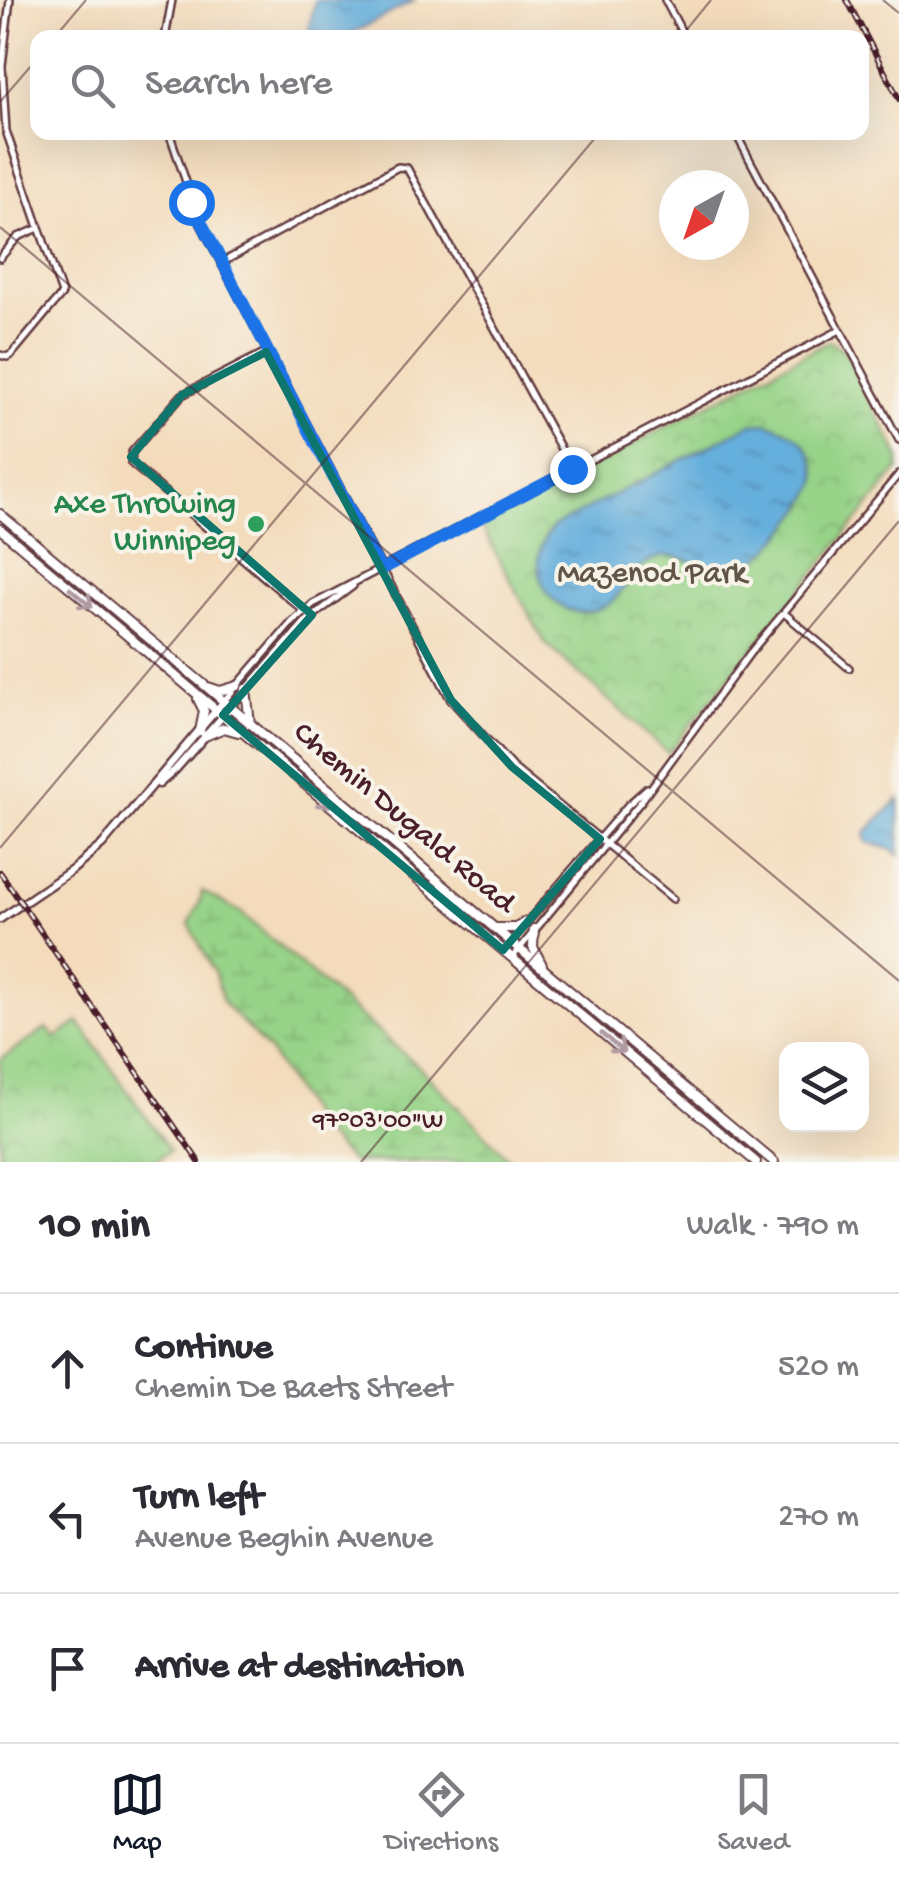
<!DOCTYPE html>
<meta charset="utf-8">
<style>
:root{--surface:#fff;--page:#f2f2f3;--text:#2b2b33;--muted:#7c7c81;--line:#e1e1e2;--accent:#111827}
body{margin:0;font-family:"Gochi Hand",sans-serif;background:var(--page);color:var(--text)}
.controls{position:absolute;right:30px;bottom:30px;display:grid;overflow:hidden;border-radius:20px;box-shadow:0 10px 40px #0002}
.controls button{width:90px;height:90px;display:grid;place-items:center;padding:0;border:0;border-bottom:2px solid var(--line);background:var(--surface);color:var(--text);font:50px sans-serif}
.compass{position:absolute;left:659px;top:170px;width:90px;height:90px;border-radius:50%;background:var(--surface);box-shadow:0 10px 40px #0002;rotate:220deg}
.stop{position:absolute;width:30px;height:30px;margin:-22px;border:8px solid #1a73e8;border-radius:50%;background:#fff}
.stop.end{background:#1a73e8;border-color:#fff;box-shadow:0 2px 10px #0008}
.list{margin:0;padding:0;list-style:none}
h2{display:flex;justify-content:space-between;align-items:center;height:130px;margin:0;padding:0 40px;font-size:42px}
h2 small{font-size:32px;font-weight:400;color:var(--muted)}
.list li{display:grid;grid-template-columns:65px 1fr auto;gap:30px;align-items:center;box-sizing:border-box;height:150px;padding:0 40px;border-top:2px solid var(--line)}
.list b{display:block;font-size:38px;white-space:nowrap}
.list p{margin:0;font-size:32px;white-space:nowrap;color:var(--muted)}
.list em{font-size:32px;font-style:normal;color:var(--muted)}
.icon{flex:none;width:55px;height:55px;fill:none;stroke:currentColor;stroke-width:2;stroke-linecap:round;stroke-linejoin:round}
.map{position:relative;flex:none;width:899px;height:1162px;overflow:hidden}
.search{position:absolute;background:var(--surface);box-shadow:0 10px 40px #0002;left:30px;right:30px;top:30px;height:110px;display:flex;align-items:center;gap:25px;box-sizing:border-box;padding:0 35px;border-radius:20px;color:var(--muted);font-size:38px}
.sheet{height:580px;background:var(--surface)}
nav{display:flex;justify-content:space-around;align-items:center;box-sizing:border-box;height:140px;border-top:2px solid var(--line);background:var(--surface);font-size:28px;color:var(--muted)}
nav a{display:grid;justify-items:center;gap:5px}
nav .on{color:var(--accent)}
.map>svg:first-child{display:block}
.wetland{fill:url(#wetland-marsh);stroke:#70795a;stroke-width:2.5}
.park{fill:url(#park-crowns);stroke:#70795a;stroke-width:2.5}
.water{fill:url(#water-ripples);stroke:#586784;stroke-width:2.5}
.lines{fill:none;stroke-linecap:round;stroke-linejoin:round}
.minor-casing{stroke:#633b41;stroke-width:10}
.tertiary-casing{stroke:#633b41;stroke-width:11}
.secondary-casing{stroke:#633b41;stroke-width:12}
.minor{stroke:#fff;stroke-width:5}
.tertiary{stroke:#fff;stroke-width:6}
.secondary{stroke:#fff;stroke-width:8}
.rail-casing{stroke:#4a1f2b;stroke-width:6}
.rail{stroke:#f7f3e8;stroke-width:2.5;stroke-dasharray:8;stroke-linecap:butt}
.oneway{stroke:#ae9aa0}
.route{stroke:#1a73e8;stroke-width:12}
.marked{fill:none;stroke:#0f766e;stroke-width:8;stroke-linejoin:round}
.ticks{fill:none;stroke:#4a1f2b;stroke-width:2.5;stroke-opacity:0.45}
.leisure-dot{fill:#2e9e5b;stroke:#f7f3e8;stroke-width:4}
.labels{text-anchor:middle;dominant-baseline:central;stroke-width:8;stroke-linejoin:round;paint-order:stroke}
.leisure-label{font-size:32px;fill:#27864d;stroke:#f7f3e8;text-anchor:end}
.park-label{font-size:32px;fill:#615547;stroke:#f7f3e8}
.street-label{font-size:32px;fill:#4a1f2b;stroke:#f7f3e8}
.ticks-label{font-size:25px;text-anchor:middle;fill:#4a1f2b;stroke:#f7f3e8;stroke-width:8;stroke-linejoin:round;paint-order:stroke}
</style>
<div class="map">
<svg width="899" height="1162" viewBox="0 0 899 1162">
<defs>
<pattern id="wetland-marsh" width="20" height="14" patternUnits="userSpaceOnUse" patternTransform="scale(2.5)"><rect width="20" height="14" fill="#97d388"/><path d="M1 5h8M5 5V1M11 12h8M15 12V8" fill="none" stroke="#84b576"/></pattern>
<pattern id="park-crowns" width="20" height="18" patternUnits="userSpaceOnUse" patternTransform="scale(2.5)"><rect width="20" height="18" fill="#97d388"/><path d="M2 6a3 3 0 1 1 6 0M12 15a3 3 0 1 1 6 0" fill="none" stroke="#84b576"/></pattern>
<pattern id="water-ripples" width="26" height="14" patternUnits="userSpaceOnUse" patternTransform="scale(2.5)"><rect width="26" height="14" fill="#65afdd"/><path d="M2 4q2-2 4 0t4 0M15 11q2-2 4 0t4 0" fill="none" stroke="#558eb3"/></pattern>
</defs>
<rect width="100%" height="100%" fill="#f7f3e8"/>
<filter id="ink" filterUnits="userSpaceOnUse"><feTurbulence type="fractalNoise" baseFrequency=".01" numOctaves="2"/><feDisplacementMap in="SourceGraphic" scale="20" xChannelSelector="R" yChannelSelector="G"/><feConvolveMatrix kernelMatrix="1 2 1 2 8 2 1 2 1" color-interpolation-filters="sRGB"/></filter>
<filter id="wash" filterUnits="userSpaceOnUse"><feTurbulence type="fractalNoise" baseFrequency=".0048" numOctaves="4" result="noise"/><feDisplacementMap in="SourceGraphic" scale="40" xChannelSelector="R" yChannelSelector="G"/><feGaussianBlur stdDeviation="2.25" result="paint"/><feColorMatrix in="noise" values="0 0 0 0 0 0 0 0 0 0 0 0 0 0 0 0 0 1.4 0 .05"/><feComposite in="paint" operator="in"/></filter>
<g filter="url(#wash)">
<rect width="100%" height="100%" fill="#f3dbbb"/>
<path class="wetland" d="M202,891L240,912L419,1067L512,1162H352L320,1131L269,1051L223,1002L215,974L189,924L200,902Z"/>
<path class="park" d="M829,341L844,350L899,456V469L668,753L545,643L480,524Z
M79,1022L170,1151L154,1162H122L116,1154L104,1162H0V1060L47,1028L55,1038Z"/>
<path class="water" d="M315,0H416L345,37H307Z
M765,423C798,430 816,448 817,482C803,513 757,578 720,571C698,567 677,549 654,559C629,569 623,602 597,610C547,625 520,560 554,526L751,424Z
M899,799V855L893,850L866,842L865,833Z"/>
</g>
<g filter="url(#ink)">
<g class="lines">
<defs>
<path id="minor" d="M665,0L685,38
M165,38L172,0
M169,132L199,220L451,700L512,767L673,899
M735,132L899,440
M0,258L18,237L39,228
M221,263L398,167L407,168L572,469
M266,352L182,395L132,452L131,463L311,617
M0,355L7,357L12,354L62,294L6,131L2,66L10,0
M784,613L849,668
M223,702L293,621L313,604L840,330
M230,708L305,622L353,586
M503,950L628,805L647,788
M512,958L642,800L750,653L899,474"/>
<path id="tertiary" d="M159,784L175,770L230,708
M0,919L72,870L102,845L223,702"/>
<path id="secondary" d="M0,514L774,1162
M0,529L756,1162
M208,687L220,691L237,686
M246,689L250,724
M198,699L204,711L200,731
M205,736L224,728L238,732
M497,928H516L525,922
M534,929L533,947L542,965"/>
</defs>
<use href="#minor" class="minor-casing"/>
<use href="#tertiary" class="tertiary-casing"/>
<use href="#secondary" class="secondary-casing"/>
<use href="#minor" class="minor"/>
<use href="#tertiary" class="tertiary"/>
<use href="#secondary" class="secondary"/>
<defs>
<path id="rail" d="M847,0L899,99
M0,872L199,1162"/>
</defs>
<use href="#rail" class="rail-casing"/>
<use href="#rail" class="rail"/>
</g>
<defs><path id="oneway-shaft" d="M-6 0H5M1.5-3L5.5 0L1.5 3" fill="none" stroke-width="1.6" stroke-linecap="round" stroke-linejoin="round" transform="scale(2.5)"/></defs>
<g class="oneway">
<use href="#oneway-shaft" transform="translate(81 598) rotate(40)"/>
<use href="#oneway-shaft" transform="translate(319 797) rotate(40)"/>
<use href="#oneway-shaft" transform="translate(613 1043) rotate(40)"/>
</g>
</g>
<g class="lines" filter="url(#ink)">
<path class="route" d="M191,202L381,570L572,469"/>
</g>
<path class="marked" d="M266,352L451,700L512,767L600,839L503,950L223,715L312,615L131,457L182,395Z"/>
<path class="ticks" d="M883,0L899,13M54,38L86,0M680,38L711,0M0,102L38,58M0,227L899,981M0,848L600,132M361,1162L899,521"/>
<circle class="leisure-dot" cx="256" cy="524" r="10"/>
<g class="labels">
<g class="leisure-label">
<text x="236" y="506">Axe Throwing<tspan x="236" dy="37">Winnipeg</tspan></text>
</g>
<g class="park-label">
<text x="652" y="575">Mazenod Park</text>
</g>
<g class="street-label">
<text transform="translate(403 819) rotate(40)">Chemin Dugald Road</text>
</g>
</g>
<g class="ticks-label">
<text x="378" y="1127">97°03'00"W</text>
</g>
</svg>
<div class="controls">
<button><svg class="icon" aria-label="layers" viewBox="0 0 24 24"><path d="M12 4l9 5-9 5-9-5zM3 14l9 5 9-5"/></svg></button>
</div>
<svg class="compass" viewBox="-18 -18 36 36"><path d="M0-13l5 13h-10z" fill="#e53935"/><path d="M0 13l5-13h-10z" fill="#7c7c81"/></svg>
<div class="stop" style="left:191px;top:202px"></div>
<div class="stop end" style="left:572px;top:469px"></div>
<div class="search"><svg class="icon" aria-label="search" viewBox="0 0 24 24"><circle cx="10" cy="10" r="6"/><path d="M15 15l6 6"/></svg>Search here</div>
</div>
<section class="sheet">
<h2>10 min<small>Walk · 790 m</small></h2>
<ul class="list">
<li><svg class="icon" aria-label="ahead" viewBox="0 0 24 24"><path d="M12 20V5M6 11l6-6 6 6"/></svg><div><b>Continue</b><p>Chemin De Baets Street</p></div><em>520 m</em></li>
<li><svg class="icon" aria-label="left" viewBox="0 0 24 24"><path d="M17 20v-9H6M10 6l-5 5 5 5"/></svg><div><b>Turn left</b><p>Avenue Beghin Avenue</p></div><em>270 m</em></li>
<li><svg class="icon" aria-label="arrive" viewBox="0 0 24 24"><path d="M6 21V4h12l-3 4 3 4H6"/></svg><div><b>Arrive at destination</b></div></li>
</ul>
</section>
<nav>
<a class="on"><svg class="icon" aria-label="map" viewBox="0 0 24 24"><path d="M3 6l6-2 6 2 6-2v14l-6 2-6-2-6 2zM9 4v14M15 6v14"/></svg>Map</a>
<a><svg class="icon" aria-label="directions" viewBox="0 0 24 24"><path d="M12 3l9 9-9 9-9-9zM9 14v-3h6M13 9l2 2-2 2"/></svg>Directions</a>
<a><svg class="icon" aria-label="saved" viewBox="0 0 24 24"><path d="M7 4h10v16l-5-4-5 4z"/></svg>Saved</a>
</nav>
